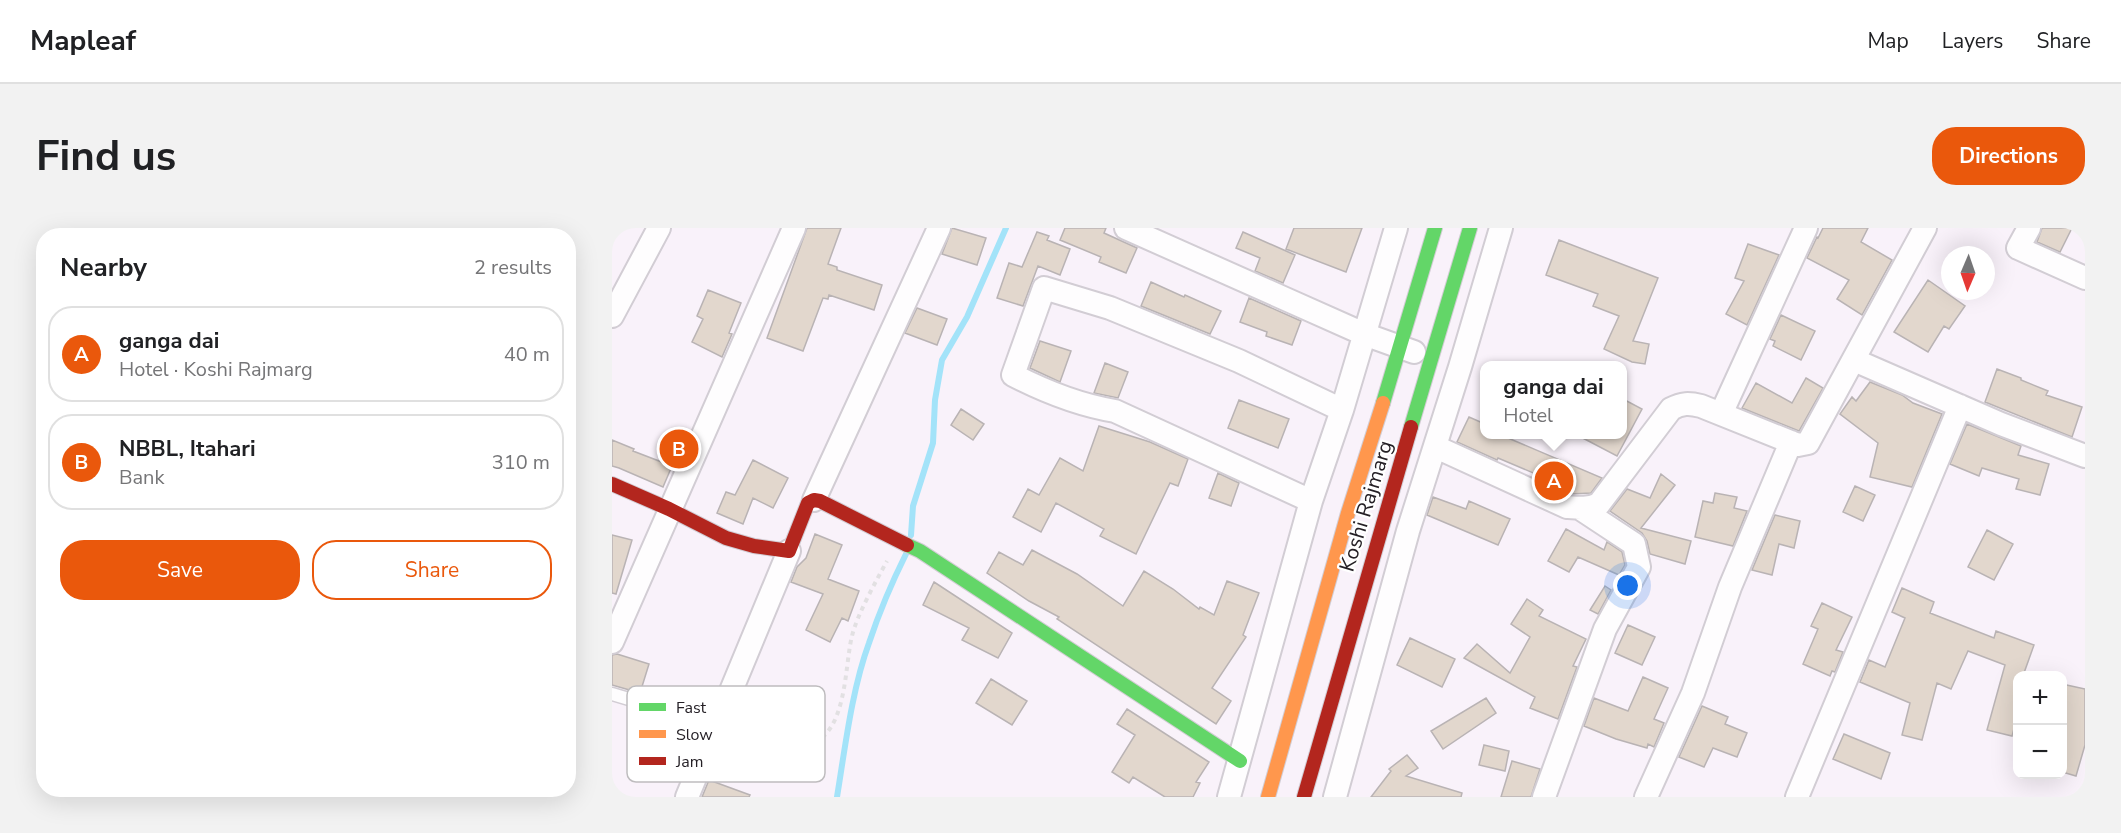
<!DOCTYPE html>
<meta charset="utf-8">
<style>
:root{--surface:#fff;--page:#f2f2f2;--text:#202124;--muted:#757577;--line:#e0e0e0;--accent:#ea580c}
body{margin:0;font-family:"Nunito Sans",sans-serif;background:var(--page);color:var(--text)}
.controls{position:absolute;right:18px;bottom:18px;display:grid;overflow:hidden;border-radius:12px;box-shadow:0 6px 24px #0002}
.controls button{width:54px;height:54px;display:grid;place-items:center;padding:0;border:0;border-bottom:2px solid var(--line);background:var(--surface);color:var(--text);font:30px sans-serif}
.compass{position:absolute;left:1329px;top:18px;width:54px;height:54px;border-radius:50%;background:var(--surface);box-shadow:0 6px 24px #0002;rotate:182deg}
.you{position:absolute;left:1016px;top:358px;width:21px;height:21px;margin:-15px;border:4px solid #fff;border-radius:50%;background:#1a73e8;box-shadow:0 0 0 9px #1a73e833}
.badge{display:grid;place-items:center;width:39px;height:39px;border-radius:50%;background:var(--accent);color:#fff;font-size:20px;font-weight:700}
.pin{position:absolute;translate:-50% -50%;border:3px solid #fff;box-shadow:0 2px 6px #0006}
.popup{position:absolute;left:868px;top:133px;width:147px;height:78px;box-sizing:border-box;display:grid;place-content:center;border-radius:12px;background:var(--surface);filter:drop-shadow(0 2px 4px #0005);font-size:20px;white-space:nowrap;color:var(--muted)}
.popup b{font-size:22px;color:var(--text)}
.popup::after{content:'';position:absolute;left:50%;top:100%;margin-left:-12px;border:12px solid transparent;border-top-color:var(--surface)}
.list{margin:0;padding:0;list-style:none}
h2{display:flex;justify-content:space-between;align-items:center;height:78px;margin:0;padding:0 24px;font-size:26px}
h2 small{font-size:20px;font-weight:400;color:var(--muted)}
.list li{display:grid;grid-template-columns:39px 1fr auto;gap:18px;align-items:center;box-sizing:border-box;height:96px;margin:0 12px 12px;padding:0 12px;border:2px solid var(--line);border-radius:24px}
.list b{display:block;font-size:22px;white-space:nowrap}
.list p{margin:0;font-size:20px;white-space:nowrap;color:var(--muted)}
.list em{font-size:20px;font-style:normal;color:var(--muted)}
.actions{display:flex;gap:12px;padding:18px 24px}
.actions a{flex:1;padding:14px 0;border:2px solid var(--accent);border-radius:24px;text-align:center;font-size:21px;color:var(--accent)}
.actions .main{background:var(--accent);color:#fff}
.map{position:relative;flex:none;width:1473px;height:569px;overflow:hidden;border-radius:24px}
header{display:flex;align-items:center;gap:36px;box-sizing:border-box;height:84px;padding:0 30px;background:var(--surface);border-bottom:2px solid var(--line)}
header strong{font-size:28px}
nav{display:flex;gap:33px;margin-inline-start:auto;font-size:21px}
.intro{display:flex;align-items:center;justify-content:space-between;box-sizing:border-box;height:144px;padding:0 36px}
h1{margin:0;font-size:42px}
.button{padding:15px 27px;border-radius:24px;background:var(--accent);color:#fff;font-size:21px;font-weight:700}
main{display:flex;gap:36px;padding:0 36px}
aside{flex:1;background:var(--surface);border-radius:24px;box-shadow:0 6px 24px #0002}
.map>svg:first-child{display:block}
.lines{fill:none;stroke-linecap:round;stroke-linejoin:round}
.stream{stroke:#a3e3f9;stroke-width:6}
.building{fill:#e2d7cd;stroke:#b9b3b4;stroke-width:1.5}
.lane-casing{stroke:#d2cdd4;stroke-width:15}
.street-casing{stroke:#d2cdd4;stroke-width:26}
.fast-casing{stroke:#d2cdd4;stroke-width:16}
.slow-casing{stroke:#d2cdd4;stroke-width:16}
.jam-casing{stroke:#d2cdd4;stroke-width:16}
.path{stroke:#e2e0e2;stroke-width:4;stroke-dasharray:4.5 4.5;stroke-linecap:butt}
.lane{stroke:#fefdfe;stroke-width:12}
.street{stroke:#fefdfe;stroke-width:22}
.fast{stroke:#63d668;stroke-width:14}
.slow{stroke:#ff974d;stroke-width:14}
.jam{stroke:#b3261e;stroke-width:14}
.labels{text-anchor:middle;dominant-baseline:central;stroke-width:4.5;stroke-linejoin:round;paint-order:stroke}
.street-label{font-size:21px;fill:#252026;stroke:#fff}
.key{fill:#fff;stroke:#bebcbe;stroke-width:1.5}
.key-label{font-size:16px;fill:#252026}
</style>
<header>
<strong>Mapleaf</strong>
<nav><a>Map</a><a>Layers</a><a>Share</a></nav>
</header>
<div class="intro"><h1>Find us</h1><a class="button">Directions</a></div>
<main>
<aside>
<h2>Nearby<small>2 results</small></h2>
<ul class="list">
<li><span class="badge">A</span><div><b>ganga dai</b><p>Hotel · Koshi Rajmarg</p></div><em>40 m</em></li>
<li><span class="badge">B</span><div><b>NBBL, Itahari</b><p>Bank</p></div><em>310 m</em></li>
</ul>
<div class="actions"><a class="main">Save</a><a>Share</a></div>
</aside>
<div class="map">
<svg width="1473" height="569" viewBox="0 0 1473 569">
<rect width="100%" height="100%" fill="#f9f2fa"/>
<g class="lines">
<path class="stream" d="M299,307L301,278L321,215L323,172L330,132L355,89L394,0
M225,569C233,520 240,461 257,415C267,385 280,354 294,326"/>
</g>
<path class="building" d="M195,0H229L216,36L225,39V42L270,57L262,82L217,67L216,71L211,70L191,123L155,110Z
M340,0L374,10L365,37L330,26Z
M453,0H494L492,5L525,20L514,45L487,34L489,29L448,12Z
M682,0H750L734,44L674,21Z
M1211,0H1256L1249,14L1280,32L1250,87L1225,71L1237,52L1195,30L1205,9L1206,10Z
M1430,0H1460L1448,24L1425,14Z
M425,4L437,8L435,12L458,21L448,47L426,38L411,78L385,70L397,35L410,39Z
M631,4L683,27L671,55L643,43L648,30L624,20Z
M947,12L1046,50L1021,113L1037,116L1033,136L1020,134L992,121L1007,88L981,78L986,66L934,47Z
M1136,16L1167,27L1135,97L1114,86L1132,53L1123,50Z
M1316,52L1353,78L1337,101L1332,98L1316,124L1282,104Z
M539,54L572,69L573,67L609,83L598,106L529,78Z
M96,62L129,75L117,105L120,106L110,129L80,114L91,91L85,88Z
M637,70L689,93L680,117L654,108L655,104L628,94Z
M305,80L335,91L325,117L293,105Z
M1169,87L1203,103L1189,132L1161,118L1163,113L1158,111Z
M428,113L459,123L448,154L418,140Z
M493,135L516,144L506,170L482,165Z
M1385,141L1409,150V152L1436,163L1434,167L1470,179L1460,209L1373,174Z
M1194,150L1211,160L1187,203L1130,180L1144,155L1180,175Z
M1258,154L1290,167L1301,175L1330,186L1300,259L1258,249L1266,215L1228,186L1240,169L1244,173Z
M1011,171L1030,181L1005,228L965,207H1011Z
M627,172L677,191L666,220L616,200Z
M349,181L372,196L361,212L339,197Z
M857,189L873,196V207H889L990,250L979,265L958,266L936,255L938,252L886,230L885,232L845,214Z
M1355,196L1409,218L1406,227L1437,236L1428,267L1404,261L1407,251L1370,240L1367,248L1338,236Z
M487,198L538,214L576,231L566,258L558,255L524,326L488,308L492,301L444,275L429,304L401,289L416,261L427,267L448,230L471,243Z
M0,212L22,221L21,223L60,238L51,259L7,240L0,238Z
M141,232L176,250L161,280L141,270L131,296L105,285L114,264L123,267Z
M606,245L627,255L619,278L597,270Z
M1049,246L1063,257L1029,300L1079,313L1073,336L1038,326L1035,313L1030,305L998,283L1015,261L1038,270Z
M1243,258L1263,267L1251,293L1231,284Z
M1103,265L1125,269L1122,280L1135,283L1121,318L1083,309L1091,273L1101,275Z
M821,269L854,281L857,273L898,291L886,317L815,287Z
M1163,287L1188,293L1182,320L1167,316L1160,347L1140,342Z
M954,301L992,322L995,314L1010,324L1013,337L1007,347L966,329L957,344L936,333Z
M1375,302L1401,316L1382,352L1356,339Z
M203,306L230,317L216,351L247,363L236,393L230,390L218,414L194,402L211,366L179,354L185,339L194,330Z
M0,307L20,312L4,366L0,365Z
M420,322L465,346L511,378L532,343L561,361L587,381L588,379L602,387L615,353L647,365L631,407L634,409L600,460L619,473L604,496L445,391L447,389L417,373L375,345L387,324L411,337Z
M322,354L400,405L386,430L350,412L357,400L311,377Z
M993,358L999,362L986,386L978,382Z
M1290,360L1322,374L1318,385L1382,410L1384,403L1422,417L1412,445L1414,446L1406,447V486L1400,508L1375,502L1393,437L1356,423L1339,461L1325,455L1310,512L1290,507L1298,475L1248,454L1257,432L1273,439L1293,390L1280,384Z
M915,371L931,382L927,388L974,411L961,438L965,439L946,491L918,480L923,469L852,430L865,416L898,445L918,409L899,396Z
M1210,375L1240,389L1224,422L1231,424L1223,444L1220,443L1218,448L1191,436L1206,401L1199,398Z
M1016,397L1043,409L1030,437L1003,425Z
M798,410L843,431L830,459L785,437Z
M5,426L37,436L28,465L0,457V427Z
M1031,449L1056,460L1042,491L1052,495L1042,519L1036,516L1035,520L1004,511L972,498L982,470L1016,483Z
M379,451L415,473L400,497L364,475Z
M1450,456L1473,461V517L1464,548L1450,544Z
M874,470L884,485L831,521L819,503Z
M1090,478L1116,489L1113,496L1135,505L1125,529L1101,520L1092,539L1067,529Z
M515,481L597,534L584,554L588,555L581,569H553L521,549L517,555L500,544L523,507L505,496Z
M1232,506L1278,525L1269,551L1221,531Z
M872,517L897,523L893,543L867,537Z
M795,527L806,540L794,548L850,565L849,569H759L779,543L777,541Z
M900,533L928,541L919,569H889Z
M97,552L138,567L137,569H90Z"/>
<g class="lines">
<defs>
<path id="lane" d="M0,466L104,497"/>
<path id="street" d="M514,0L752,106L802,124
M1417,0L1406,20L1473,50
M0,88L47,0
M1242,132L1389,196L1473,228
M1109,186L1194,0
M824,219L955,279C967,280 976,281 987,276L1059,181C1070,175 1077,175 1089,178L1186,217L1196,215L1313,0
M202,272L327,0
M699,273L503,183C467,177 434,164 401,147L432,60L498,80L627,133L730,182
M0,414L182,0
M75,569L177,323
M617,569L699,273L730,182L784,0
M723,569L796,303L848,139L889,0
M932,569L993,401L1027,339L1022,316L969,281
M1034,569L1081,465L1118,359L1179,214
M1185,569L1348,178"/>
<path id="fast" d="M771,175L823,0
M799,199L858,0
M295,317L308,323L628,533"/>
<path id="slow" d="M656,569L736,285L771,175"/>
<path id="jam" d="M0,256L57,281L114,310L142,318L177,323L196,275L202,272L208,273L295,317
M692,569L799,199"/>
</defs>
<use href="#lane" class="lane-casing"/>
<use href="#street" class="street-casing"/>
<use href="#fast" class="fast-casing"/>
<use href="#slow" class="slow-casing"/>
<use href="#jam" class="jam-casing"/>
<path class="path" d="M124,502C146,507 168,519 191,517C236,513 232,439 240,408C245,387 264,353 275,333"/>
<use href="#lane" class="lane"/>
<use href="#street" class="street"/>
<use href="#fast" class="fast"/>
<use href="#slow" class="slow"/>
<use href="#jam" class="jam"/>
</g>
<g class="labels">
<g class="street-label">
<text transform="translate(754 278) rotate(-73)">Koshi Rajmarg</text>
</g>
</g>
<rect x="15" y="458" width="198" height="96" rx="9" class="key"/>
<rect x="27" y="475" width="27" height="8" fill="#63d668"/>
<rect x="27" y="502" width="27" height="8" fill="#ff974d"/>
<rect x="27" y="529" width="27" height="8" fill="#b3261e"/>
<g class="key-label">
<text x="64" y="485">Fast</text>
<text x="64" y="512">Slow</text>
<text x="64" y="539">Jam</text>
</g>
</svg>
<div class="controls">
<button>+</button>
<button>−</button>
</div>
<svg class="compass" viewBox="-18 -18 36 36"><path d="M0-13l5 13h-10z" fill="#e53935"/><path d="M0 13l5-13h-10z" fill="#757577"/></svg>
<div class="you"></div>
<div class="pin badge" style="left:942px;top:253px">A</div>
<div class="popup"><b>ganga dai</b>Hotel</div>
<div class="pin badge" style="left:67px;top:221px">B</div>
</div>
</main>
